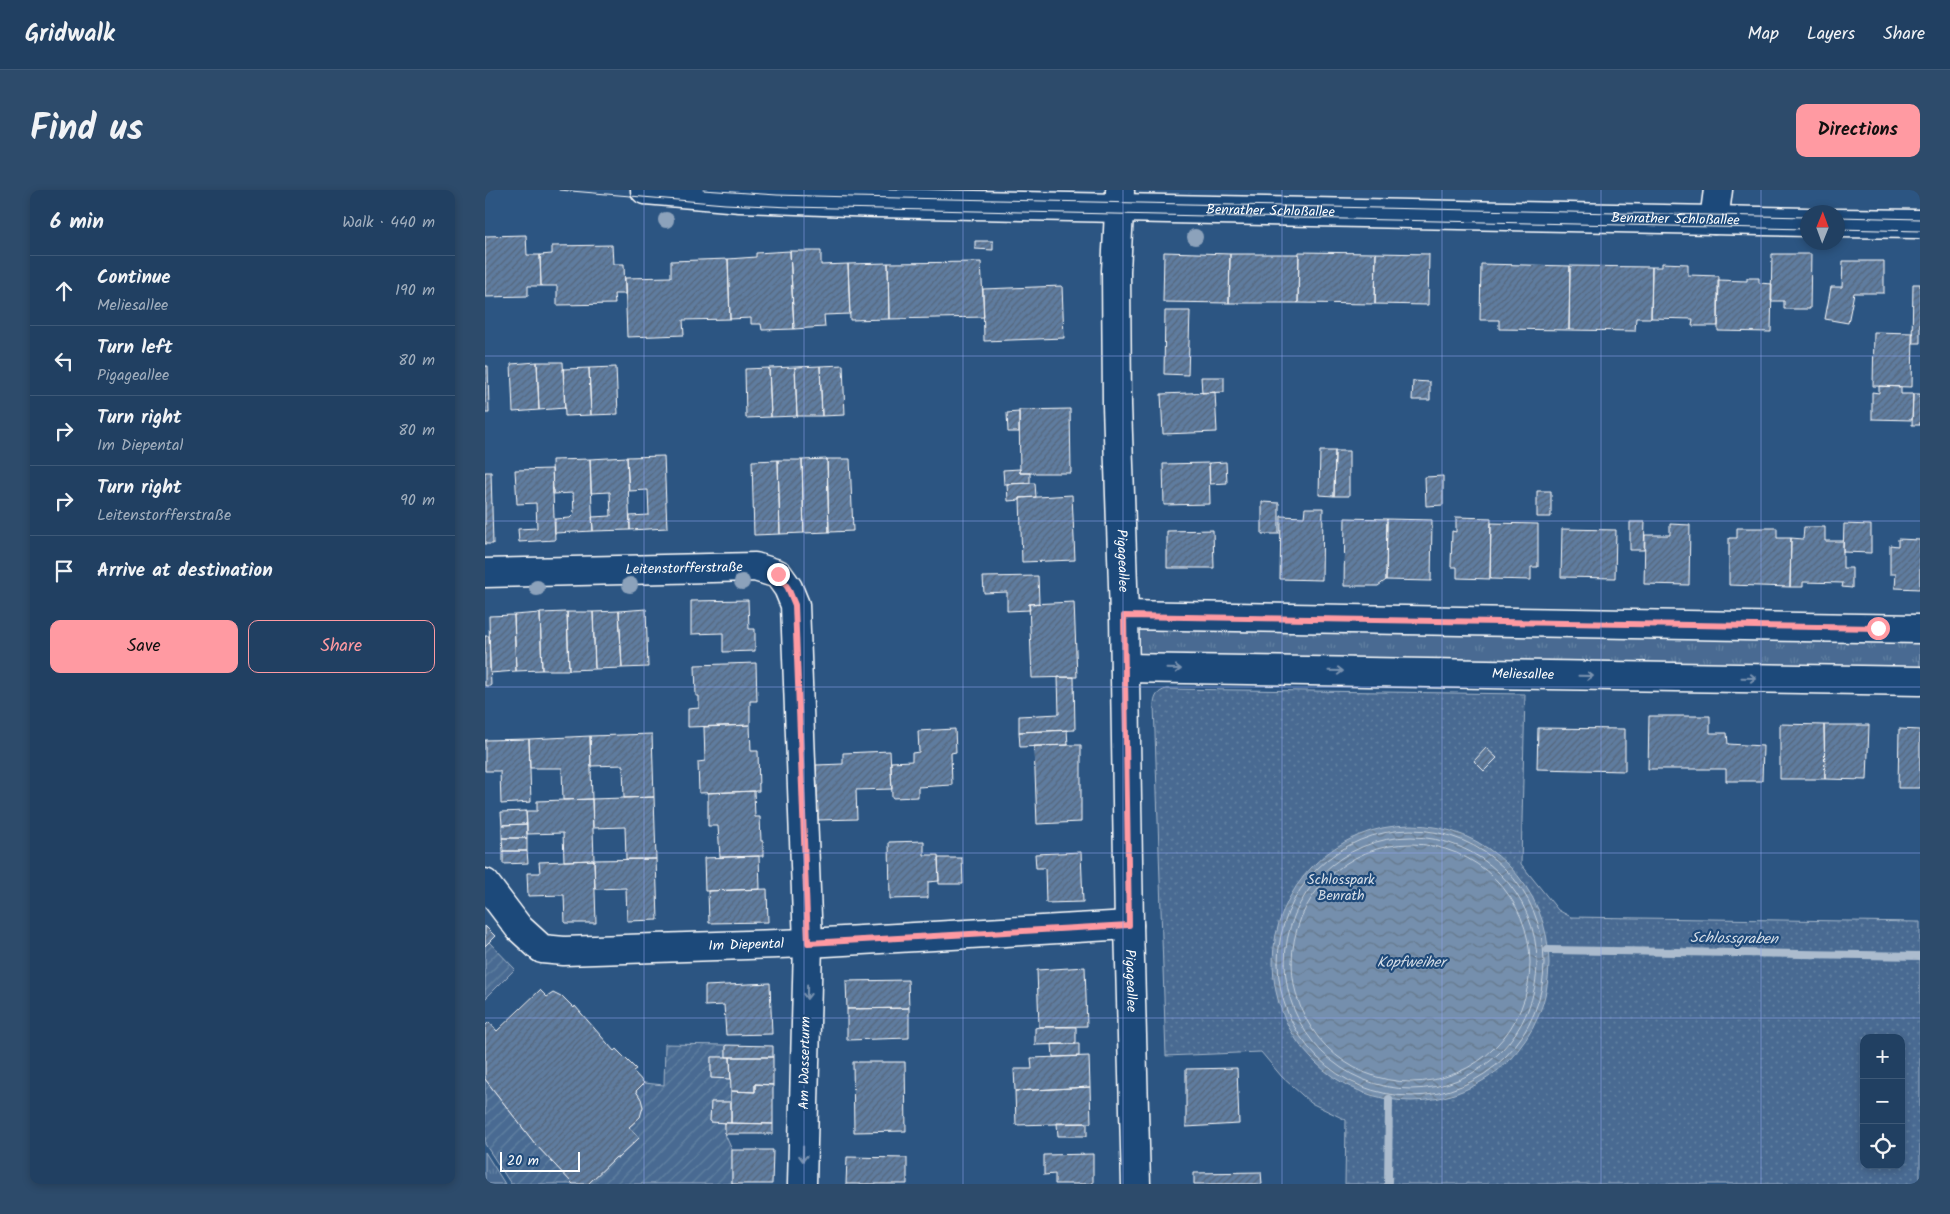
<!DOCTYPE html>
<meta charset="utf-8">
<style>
:root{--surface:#214062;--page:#2d4b6b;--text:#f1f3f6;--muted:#a2afbe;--line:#3e5977;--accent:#ff9aa2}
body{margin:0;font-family:Kalam,sans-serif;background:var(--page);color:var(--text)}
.controls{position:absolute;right:15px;bottom:15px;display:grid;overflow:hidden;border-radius:10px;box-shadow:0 2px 8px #0003}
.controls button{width:45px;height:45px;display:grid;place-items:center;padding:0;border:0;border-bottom:1px solid var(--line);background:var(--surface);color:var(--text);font:25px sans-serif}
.compass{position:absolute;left:1315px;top:15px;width:45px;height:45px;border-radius:50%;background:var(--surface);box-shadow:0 2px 8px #0003;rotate:1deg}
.scale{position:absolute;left:15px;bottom:12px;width:80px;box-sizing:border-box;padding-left:5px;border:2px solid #fff;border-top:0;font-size:14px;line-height:18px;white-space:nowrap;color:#fff;-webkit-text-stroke:4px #1f4a7a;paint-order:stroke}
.stop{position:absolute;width:15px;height:15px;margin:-11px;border:4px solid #ff9aa2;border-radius:50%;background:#fff}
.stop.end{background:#ff9aa2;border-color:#fff;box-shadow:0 1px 5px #0008}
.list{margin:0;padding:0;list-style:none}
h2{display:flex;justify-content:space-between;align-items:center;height:65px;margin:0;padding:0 20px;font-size:21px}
h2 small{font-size:16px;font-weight:400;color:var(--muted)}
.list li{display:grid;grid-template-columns:32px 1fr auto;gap:15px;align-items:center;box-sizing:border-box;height:70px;padding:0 20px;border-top:1px solid var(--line)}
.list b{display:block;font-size:19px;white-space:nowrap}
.list p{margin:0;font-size:16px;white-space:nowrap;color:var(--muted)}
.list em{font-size:16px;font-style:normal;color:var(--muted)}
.actions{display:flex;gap:10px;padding:15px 20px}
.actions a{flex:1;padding:11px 0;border:1px solid var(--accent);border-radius:10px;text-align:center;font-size:18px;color:var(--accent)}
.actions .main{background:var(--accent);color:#111}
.icon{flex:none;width:28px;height:28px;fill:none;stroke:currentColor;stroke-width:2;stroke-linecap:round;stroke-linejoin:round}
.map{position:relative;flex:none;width:1435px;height:994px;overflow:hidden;border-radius:10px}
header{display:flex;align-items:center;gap:30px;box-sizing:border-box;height:70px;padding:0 25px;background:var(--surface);border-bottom:1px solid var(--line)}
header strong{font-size:24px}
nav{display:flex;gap:28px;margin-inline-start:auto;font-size:18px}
.intro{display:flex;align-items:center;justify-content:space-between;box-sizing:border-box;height:120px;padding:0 30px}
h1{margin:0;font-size:35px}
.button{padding:12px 22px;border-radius:10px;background:var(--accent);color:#111;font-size:18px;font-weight:700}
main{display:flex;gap:30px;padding:0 30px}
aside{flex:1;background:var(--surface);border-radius:10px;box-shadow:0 2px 8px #0003}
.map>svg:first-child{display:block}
.grass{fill:url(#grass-tufts);stroke:#a4b5c8}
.park{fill:url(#park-dots);stroke:#a4b5c8;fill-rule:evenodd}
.garden{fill:url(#garden-furrows);stroke:#a4b5c8}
.water{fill:url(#water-waves);stroke:#acbcce}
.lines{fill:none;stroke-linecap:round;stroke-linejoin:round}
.shore{stroke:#c7d2de;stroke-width:1}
.stream{stroke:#acbcce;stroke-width:8}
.building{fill:url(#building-hatch);stroke:#fff}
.street-casing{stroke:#fff;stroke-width:31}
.secondary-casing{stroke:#fff;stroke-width:31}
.street{stroke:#1f4a7a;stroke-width:28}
.secondary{stroke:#1f4a7a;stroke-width:28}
.tram{stroke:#fff;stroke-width:1}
.tree{fill:#8ca2bb}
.oneway{stroke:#7992af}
.route{stroke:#ff9aa2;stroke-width:6}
.grid{fill:none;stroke:#8ea6ec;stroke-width:1;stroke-opacity:0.55}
.labels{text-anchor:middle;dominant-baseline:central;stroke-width:4.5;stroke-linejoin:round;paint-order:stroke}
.street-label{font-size:14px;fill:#fff;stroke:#1f4a7a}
.park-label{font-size:14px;fill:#dae1e9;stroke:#1f4a7a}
.water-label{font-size:15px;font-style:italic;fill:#d5dde6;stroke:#1f4a7a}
</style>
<header>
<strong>Gridwalk</strong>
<nav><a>Map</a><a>Layers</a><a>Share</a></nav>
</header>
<div class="intro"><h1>Find us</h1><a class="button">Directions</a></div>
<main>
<aside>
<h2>6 min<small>Walk · 440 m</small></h2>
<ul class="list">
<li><svg class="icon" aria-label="ahead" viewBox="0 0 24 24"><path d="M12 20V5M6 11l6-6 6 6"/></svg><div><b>Continue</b><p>Meliesallee</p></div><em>190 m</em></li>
<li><svg class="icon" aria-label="left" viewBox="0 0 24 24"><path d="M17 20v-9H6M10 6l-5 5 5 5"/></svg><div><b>Turn left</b><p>Pigageallee</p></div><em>80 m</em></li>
<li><svg class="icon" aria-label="right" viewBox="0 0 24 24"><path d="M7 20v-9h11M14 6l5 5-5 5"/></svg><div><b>Turn right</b><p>Im Diepental</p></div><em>80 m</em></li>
<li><svg class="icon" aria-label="right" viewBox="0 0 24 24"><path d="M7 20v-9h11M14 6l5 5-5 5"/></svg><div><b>Turn right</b><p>Leitenstorfferstraße</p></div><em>90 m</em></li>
<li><svg class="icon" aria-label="arrive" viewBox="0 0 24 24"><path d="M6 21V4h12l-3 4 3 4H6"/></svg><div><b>Arrive at destination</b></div></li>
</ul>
<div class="actions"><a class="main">Save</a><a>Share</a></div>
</aside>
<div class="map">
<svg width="1435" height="994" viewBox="0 0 1435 994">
<defs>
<pattern id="grass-tufts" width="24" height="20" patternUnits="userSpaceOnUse" patternTransform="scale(1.25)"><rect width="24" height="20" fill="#486b92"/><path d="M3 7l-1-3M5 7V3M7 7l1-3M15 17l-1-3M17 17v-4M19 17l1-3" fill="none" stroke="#6381a2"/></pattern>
<pattern id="park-dots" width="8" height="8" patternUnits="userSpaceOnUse" patternTransform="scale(1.25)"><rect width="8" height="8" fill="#486b92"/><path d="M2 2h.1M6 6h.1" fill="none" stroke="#6381a2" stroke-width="1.8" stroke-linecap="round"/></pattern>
<pattern id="garden-furrows" width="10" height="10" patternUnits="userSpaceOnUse" patternTransform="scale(1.25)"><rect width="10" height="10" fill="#486b92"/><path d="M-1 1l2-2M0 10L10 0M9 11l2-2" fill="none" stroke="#6381a2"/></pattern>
<pattern id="water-waves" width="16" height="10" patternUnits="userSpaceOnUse" patternTransform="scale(1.25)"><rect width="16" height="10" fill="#748fad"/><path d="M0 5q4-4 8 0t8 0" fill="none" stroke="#66788b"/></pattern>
<pattern id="building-hatch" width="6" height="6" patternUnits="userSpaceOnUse" patternTransform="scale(1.25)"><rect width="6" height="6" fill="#5e7c9f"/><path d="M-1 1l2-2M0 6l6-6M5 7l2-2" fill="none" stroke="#56667a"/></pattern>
</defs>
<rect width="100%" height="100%" fill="#2c5582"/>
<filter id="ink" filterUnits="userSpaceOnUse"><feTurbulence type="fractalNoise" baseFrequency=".02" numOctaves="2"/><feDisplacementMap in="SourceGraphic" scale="10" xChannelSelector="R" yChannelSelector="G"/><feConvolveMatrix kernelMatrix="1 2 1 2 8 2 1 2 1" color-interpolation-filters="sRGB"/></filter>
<g filter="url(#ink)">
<path class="grass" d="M653,439L1435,445V483L658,469L652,463Z
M0,962L20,994H0Z"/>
<path class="park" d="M681,499L1040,504L1036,674L1073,720L1086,727L1435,732V994H860L861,930L826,913L797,887L776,862L681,866L669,514C670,505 673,502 681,499ZM1379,848H1416V975H1379Z"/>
<path class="garden" d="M4,752L30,779L0,809V756Z
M180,854L241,855V867H226V888L246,889V912H226L225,932L240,933V944L247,960V994H103L131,967L133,968L154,948L144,937C158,928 160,915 151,901L159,893L179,895Z
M0,889L51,955L88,994H26L0,954Z"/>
<path class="water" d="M788 773a138 138 0 1 1 276 0a138 138 0 1 1-276 0Z"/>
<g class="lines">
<path class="shore" d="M793 773a133 133 0 1 1 266 0a133 133 0 1 1-266 0Z
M800 773a126 126 0 1 1 252 0a126 126 0 1 1-252 0Z
M807 773a119 119 0 1 1 238 0a119 119 0 1 1-238 0Z"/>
<path class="stream" d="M1063,760L1435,766
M903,994L904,909"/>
</g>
<path class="building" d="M41,45L42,65H55L56,96H43V106L0,107V46Z
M490,51H508V60L490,59Z
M127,55L128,74H139L140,104H129L130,114L72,115V96H56L55,65L67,64V56Z
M305,61L309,139L277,140L276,134H266V128L245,129L243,69L271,67V63Z
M305,61H336V75L363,74L365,124L339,125L340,137L309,139Z
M679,62L745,64L744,113L678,112Z
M814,62L891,63L890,114L813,113Z
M891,63L944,64L943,115L890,114Z
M745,64H814L813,113H744Z
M1287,64H1326L1325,119H1299V111H1286Z
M243,69L245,129L198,130L199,145L142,147L140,88L186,87V71Z
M1358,71H1399V103H1369L1363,133L1340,129L1346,97H1357Z
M496,72L499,127L404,129L403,73Z
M403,73L404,129L365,130L363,74Z
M1177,73L1203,74V85L1234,86L1233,136H1207L1208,129L1166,128L1167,77H1177Z
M996,74L1085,76L1084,140L1014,139V130H995Z
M1085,76L1167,77L1166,128H1151L1150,141L1084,140Z
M1262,88H1274V93L1287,94L1286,142L1233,141V90L1262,91Z
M1428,94H1435V153H1427Z
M577,96L579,148L499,151L498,99Z
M680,121H705L703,185L679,184Z
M1389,142L1428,143L1427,197L1388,196Z
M52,172L54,220L28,222L26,174Z
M52,172H78L80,218L54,220Z
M358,175L360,225L337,226L335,176Z
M0,176H3L4,223H0Z
M335,176L337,226H312L310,177Z
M131,177L133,224L106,225L104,178Z
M310,177L312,226L286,227L284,178Z
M104,178L106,225L80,226L78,179Z
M284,178L286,227L261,228L260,179Z
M716,187H739V202L717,203Z
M928,191L945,192V210H927Z
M1394,196L1416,197V204H1428L1427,230L1387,229V202L1394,203Z
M730,202L732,242L678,244L676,204Z
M1428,204H1435V235H1427Z
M585,219L586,283H535L534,220Z
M534,222V242H523L522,223Z
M835,261H850L849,306L834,305Z
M850,261H864V306H849Z
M179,266L182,338L145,340V326L164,325L163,300L144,301L142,267Z
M142,267L145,340L108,341L107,327L126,326L125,302L106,303L105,269Z
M105,269L108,341L70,343V329L85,328L89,324L88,303L68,304L67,270Z
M342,269H365L368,341L344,342Z
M342,269L344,342L319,343L317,270Z
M293,270H317L319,343L295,344Z
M293,270L295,344L269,345L267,271Z
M741,272L742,293L725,294L724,273Z
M724,273L725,314L679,315L678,274Z
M67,279L70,350L34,352L33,339L52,338L51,313L32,314L30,280Z
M535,279V283H545V293L519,294L518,280Z
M0,282H6L8,354H0Z
M958,286V315L941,316L940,287Z
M550,293L551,307L535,308V310L523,311L522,294Z
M1052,301H1066V327H1052Z
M587,305L590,370L537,372L535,308Z
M777,312L794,313V344H777Z
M820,318H838L837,390L795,389L796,326L819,327Z
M971,327L1006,328L1005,389L972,388V377H966L967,341L971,342Z
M860,328L902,329L901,390L893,396H859Z
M902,329L947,330L946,391L901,390Z
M1145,332H1160L1159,360H1145Z
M1006,333L1053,334V377H1046V390L1005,389Z
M1185,334L1205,335L1204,395L1159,394L1160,345H1185Z
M1359,334L1386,335V363L1358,362Z
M1319,337H1340V351H1358V378H1367V398L1357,397L1358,393L1318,392V397H1305L1306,348L1318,349Z
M1252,338H1292V348H1306L1305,397L1244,395V348H1252Z
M1077,339L1131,340L1130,388L1076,387Z
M728,340L729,378H682V341Z
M1413,349L1435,350V399L1410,398L1411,384H1405V355L1413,356Z
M553,386L554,413L544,414L545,420L522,421V402L499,403L498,387Z
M263,410L264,439H270V461L238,462V443L206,444V411Z
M589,412L592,487L547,488L544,414Z
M161,419L163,477L137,478L134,421Z
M134,421L137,478L110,479L108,422Z
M82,422L84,480H57L55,423Z
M82,422H108L110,479L84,480Z
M55,423L57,480L31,481L29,425Z
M29,425L31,481L5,483L4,426Z
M0,446H4L6,496H0Z
M271,473L272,511H265V535L203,537V519L214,518V506H211L210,475Z
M573,487H589L590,540L534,542V526L574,524Z
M1164,526H1225V543H1242L1243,554L1278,556L1277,591H1241V579H1163Z
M1295,534L1339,535L1340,589H1295Z
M265,535L266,561H273L274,601L214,603L213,572L220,571L219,537Z
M1339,535H1384L1382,590L1340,589Z
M1053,538L1140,539V581L1052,579Z
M470,539L471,562L466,563L467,595L433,597V607L407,608L406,572L427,571V563L434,562L433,541Z
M1414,539L1435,540V598H1413Z
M582,540L583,555L535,557L534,542Z
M167,544L169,607L139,608L138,575L106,576L105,546Z
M105,546L107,609L78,610L77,578H45L44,549Z
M44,549L46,612L16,614L15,581H0V550Z
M583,555H596V632L552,634L549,556Z
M1001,558L1012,568L999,581L989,571Z
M405,561L407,599L371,600L372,629L333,630L331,575L358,574V563Z
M269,601L270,627H275L276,651H278V666L235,667L233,636H223V603Z
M169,607L171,669H141L140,637L108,638L107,609Z
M107,609L109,670L79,671L78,643L42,644L41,621H52V611Z
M41,621L42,634L17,635L16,622Z
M42,634V648H17V635Z
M17,648H42V661H18Z
M439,651V665H453L454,691L443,692V708L405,709L404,652Z
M18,661H42L43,673L18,674Z
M596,662L598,712L561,713L560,678H551L550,664Z
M274,666L275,699L220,701L219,668Z
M453,668H477L478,694H454Z
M171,669L173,730L142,731L141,698L110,699L109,670Z
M109,670L111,733H80L79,705L43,706L42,683H55L54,672Z
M282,699L283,732L224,733L223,701Z
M0,736L10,746L0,756Z
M600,777L602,836L554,837L552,780Z
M423,790L424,818L362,819L361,791Z
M285,793L287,844L241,845L239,815L220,816V796Z
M55,800L62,807L68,803L76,807L77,806L89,818L90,816L129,861L131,859L151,879L148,881L159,893L151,901L156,909L158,917L155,927L144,937L154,948L133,968L131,967L103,994H88L51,955L0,889V836L4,832L12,841Z
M424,818V848L362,850V819Z
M554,837H591V854L550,855V838Z
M567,854H594V866L568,867Z
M241,855L288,856V867H241Z
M604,866L605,897L530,901L529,879H547L546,868Z
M226,867H245L246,889L226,888Z
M245,867H288V895L270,894V902L246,901Z
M368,872H420L421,941L369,942Z
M752,878L754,934L701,937V879Z
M270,894L288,895V934L246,933V901L270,902Z
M605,897L606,933L531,935L530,901Z
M226,912H246V933L225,932Z
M240,933L288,934V944H240Z
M572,933H602V946H573Z
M247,960H288L287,994H247Z
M608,964V994H570V984L559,985V965Z
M362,967L422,968V994H361Z
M776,982L777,994H709V983Z"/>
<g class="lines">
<defs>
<g id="street">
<path d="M1229,30L1233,0"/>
<path id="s1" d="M0,383L270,377L293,384L303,398L310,415L323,753L317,994"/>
<path d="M639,425L1435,439"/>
<path id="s2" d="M640,478L1435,491"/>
<path id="s3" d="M0,693L34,738L57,759L79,761L323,753L644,735"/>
</g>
<g id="secondary">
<path id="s4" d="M160,0L255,8L392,13L1322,32"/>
<path id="s5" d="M635,1L631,81L632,215L639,425L644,735L651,994"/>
<path d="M1352,33L1435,34"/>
</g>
</defs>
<use href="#street" class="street-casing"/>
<use href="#secondary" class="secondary-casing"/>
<use href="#street" class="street"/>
<use href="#secondary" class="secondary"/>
<path class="tram" d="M74,0L240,14L305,17L1322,39
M218,0L292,5L368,7L1322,27
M1352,27L1435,29
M1352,39L1435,41"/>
</g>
<g class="tree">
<circle cx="181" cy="30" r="8"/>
<circle cx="710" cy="47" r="8"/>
<circle cx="257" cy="392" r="8"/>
<circle cx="145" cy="395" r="8"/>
<circle cx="52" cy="398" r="8"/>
</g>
<defs><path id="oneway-shaft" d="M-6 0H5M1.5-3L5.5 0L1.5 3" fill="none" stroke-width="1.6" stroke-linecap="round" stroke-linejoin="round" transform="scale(1.25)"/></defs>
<g class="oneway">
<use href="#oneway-shaft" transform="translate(689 479) rotate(1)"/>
<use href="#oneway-shaft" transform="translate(851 481) rotate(1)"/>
<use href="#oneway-shaft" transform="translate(1101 486) rotate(1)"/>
<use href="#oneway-shaft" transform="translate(1264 488) rotate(1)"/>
<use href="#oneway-shaft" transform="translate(322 802) rotate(91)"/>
<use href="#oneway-shaft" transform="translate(318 964) rotate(91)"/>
</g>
</g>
<g class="lines" filter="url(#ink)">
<path class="route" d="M293,384L303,398L310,415L323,753L644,735L639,426L1393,438"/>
</g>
<path class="grid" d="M159,0V994M319,0V994M478,0V994M638,0V994M797,0V994M957,0V994M1116,0V994M1276,0V994M0,166H1435M0,331H1435M0,497H1435M0,663H1435M0,828H1435"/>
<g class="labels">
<g class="street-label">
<text stroke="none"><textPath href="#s4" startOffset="626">Benrather Schloßallee</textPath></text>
<text stroke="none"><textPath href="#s4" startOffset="1031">Benrather Schloßallee</textPath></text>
<text stroke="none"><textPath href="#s5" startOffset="370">Pigageallee</textPath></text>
<text stroke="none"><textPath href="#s1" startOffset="199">Leitenstorfferstraße</textPath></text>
<text stroke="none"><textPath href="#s2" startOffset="398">Meliesallee</textPath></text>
<text stroke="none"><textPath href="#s3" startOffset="292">Im Diepental</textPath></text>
<text stroke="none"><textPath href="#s5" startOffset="790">Pigageallee</textPath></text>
<text transform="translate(320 873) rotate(-89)">Am Wasserturm</text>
</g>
<g class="park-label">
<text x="856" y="690">Schlosspark<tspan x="856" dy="16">Benrath</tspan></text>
</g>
<g class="water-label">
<text transform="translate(1249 749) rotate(1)">Schlossgraben</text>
<text x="926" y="773">Kopfweiher</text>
</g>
</g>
</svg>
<div class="controls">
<button>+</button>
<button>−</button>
<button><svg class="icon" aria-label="locate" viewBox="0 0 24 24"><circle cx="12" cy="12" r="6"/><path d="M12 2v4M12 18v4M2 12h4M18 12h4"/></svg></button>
</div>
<svg class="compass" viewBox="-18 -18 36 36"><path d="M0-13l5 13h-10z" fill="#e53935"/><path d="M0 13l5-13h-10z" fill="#a2afbe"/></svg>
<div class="scale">20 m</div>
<div class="stop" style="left:1393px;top:438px"></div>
<div class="stop end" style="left:293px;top:384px"></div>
</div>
</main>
